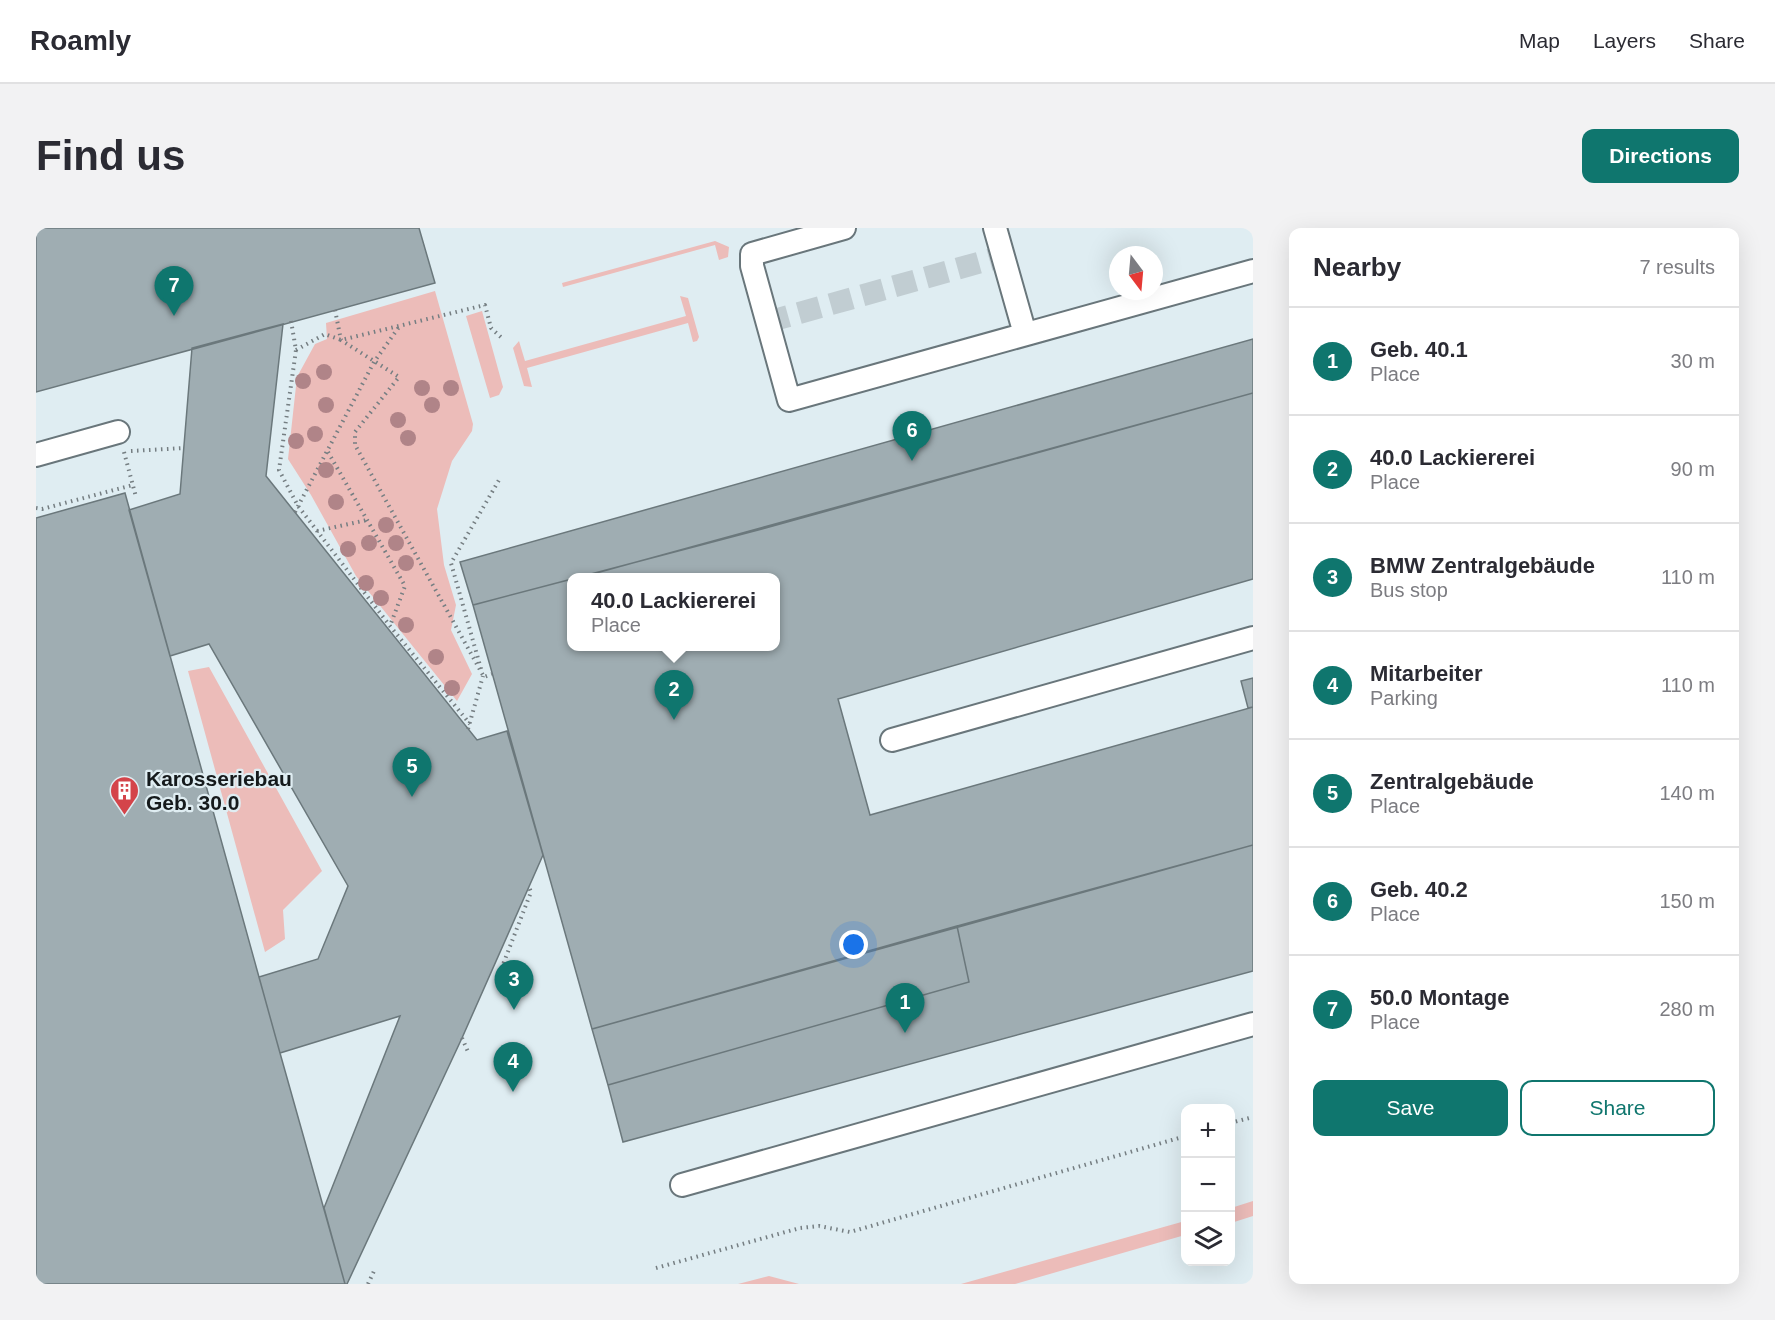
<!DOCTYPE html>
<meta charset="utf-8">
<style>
:root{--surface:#fff;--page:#f2f2f3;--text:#2b2b33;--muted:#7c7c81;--line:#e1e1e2;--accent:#0f766e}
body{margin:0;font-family:Arial,sans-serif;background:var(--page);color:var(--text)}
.controls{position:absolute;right:18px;bottom:18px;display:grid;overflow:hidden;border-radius:12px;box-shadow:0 6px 24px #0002}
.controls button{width:54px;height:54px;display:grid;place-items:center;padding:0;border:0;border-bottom:2px solid var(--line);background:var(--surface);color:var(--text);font:30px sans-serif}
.compass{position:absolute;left:1073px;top:18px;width:54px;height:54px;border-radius:50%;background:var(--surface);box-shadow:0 6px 24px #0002;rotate:164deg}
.you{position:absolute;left:818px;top:717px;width:21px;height:21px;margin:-15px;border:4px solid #fff;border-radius:50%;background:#1a73e8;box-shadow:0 0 0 9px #1a73e833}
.badge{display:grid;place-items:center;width:39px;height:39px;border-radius:50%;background:var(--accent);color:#fff;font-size:20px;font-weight:700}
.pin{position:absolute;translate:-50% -50px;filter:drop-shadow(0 2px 3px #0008)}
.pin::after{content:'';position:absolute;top:32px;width:21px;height:18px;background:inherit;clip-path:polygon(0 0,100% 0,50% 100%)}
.popup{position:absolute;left:531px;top:345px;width:213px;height:78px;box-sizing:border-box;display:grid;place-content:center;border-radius:12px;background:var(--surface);filter:drop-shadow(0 2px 4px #0005);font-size:20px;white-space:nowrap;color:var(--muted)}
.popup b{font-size:22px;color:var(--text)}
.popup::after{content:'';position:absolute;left:50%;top:100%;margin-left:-12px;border:12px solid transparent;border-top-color:var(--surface)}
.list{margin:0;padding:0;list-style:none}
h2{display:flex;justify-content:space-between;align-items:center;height:78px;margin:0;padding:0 24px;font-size:26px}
h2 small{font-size:20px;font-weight:400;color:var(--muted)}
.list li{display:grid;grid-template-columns:39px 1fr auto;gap:18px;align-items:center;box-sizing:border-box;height:108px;padding:0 24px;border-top:2px solid var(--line)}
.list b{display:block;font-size:22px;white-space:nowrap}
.list p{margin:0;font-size:20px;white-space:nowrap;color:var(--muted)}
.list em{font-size:20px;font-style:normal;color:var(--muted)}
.actions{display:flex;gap:12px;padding:18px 24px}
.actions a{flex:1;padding:14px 0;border:2px solid var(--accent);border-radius:12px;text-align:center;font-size:21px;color:var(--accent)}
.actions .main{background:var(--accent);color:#fff}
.icon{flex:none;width:33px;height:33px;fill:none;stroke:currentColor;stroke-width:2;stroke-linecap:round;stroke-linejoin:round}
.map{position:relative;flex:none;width:1217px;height:1056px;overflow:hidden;border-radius:12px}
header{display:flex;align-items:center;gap:36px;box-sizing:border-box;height:84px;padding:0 30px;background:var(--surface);border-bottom:2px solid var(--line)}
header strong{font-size:28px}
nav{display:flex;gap:33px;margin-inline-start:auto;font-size:21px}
.intro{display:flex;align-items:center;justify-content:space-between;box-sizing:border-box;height:144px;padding:0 36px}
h1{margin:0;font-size:42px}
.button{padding:15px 27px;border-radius:12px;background:var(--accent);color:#fff;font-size:21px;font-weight:700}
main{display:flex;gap:36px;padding:0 36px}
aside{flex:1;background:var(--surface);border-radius:12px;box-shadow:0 6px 24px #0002}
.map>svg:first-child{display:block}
.green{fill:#ecbcb9}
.building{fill:#9fadb2;stroke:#6b787c;stroke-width:1.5}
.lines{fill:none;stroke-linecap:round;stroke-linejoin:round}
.minor-tunnel{stroke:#c1cdd2;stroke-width:22;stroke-dasharray:22 11;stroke-linecap:butt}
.minor-casing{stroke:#69767b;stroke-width:26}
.path{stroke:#757e82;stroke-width:4;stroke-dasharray:1.5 4.5;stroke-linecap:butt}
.minor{stroke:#fff;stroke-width:22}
.tree{fill:#b08488}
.labels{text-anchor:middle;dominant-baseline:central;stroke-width:4.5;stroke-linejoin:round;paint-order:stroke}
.poi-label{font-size:21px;font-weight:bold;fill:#151a1c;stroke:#dfedf2;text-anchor:start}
</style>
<header>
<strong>Roamly</strong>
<nav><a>Map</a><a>Layers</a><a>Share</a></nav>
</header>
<div class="intro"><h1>Find us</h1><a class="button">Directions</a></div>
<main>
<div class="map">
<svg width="1217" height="1056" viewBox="0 0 1217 1056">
<rect width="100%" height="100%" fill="#dfedf2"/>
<path class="green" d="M679,13L693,19L692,29L683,32L679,17L527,59L526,55Z
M399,63L437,196L436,203L416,233L401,281L408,337L420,377L415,402L436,446L421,473L320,348L275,267L252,231L261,149L279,116L291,111L290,95Z
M644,68L652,70L663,109L661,113L657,114L652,95L491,140L496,159L488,158L477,120L483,113L489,133L650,88Z
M446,83L467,159L463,167L454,170L430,88Z
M173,439L286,643L247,682L249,711L229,724L152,443Z
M1217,973V988L1195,995V980Z
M1149,993V1007L979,1056H925Z
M733,1048L763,1056H702Z"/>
<path class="building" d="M0,0H383L399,55L0,164Z
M247,96L230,248L441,512L471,503L507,627L426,810L311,1056H309L288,980L364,788L244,825L223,749L282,731L312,658L173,416L134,428L93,282L144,266L156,120Z
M1217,111V165L726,301L437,377L424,334Z
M1217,165V351L802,471L834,587L1217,479V617L556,801L437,377L536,351V418H740V350H542Z
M89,265L244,825L309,1056H0V290Z
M1217,450V479L1212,480L1205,453Z
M1217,617V743L587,914L572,857L933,754L921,698Z
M921,698L933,754L572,857L556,801Z"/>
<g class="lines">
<path class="minor-tunnel" d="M731,94L967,28"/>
<defs>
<path id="minor" d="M808,0L716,26V38L753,172L1217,43
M959,0L989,106
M0,227L82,204
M856,512L1217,410
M646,957L1217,796"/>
</defs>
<use href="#minor" class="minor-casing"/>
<path class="path" d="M299,82L305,112L363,149L319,204V217L448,449L456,446
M255,93L260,122L243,242L262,278L354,398L434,496
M260,122L289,106L305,112L449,77L455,100L468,112
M95,223L148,220
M88,224L100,269
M292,224L369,358L354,398
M0,280L6,281L97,257
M259,284L338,134L363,99
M281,303L331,292
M445,441L415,335L463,252
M432,501L447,448
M461,752L495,664L493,659
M426,810L433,826
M1194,895L1217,889
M620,1040L764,1000L783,998L814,1004L1150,908
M332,1056L338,1043"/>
<use href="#minor" class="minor"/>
</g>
<g class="tree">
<circle cx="288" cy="144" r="8"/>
<circle cx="267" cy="153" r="8"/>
<circle cx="386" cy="160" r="8"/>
<circle cx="415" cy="160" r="8"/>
<circle cx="290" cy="177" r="8"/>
<circle cx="396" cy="177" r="8"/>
<circle cx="362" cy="192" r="8"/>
<circle cx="279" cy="206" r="8"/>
<circle cx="372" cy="210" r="8"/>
<circle cx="260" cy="213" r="8"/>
<circle cx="290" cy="242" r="8"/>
<circle cx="300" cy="274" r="8"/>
<circle cx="350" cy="297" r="8"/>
<circle cx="333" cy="315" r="8"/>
<circle cx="360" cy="315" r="8"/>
<circle cx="312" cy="321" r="8"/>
<circle cx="370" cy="335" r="8"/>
<circle cx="330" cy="355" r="8"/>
<circle cx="345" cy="370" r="8"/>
<circle cx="370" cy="397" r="8"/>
<circle cx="400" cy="429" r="8"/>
<circle cx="416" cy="460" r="8"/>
</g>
<defs>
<symbol id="building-pin" viewBox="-11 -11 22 30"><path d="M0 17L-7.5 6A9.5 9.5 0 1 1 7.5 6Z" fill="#d4444a" stroke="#dfedf2"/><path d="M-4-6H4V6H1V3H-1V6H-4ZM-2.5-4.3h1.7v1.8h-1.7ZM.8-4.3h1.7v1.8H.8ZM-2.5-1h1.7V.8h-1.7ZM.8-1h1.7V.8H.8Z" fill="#fff"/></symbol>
</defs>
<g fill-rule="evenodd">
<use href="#building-pin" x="72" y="546" width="33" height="45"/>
</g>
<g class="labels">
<g class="poi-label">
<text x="110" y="550">Karosseriebau<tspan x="110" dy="24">Geb. 30.0</tspan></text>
</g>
</g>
</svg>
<div class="controls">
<button>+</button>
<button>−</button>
<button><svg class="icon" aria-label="layers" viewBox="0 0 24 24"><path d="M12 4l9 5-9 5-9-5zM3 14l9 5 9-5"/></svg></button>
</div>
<svg class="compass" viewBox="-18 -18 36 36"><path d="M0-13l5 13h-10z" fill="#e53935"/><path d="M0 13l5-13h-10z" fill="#7c7c81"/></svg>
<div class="you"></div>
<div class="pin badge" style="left:869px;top:805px">1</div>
<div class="pin badge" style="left:638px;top:492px">2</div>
<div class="popup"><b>40.0 Lackiererei</b>Place</div>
<div class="pin badge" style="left:478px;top:782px">3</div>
<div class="pin badge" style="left:477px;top:864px">4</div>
<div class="pin badge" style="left:376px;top:569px">5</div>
<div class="pin badge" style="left:876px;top:233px">6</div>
<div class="pin badge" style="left:138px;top:88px">7</div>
</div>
<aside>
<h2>Nearby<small>7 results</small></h2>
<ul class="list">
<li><span class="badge">1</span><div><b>Geb. 40.1</b><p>Place</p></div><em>30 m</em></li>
<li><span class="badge">2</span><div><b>40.0 Lackiererei</b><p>Place</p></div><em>90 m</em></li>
<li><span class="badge">3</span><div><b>BMW Zentralgebäude</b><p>Bus stop</p></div><em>110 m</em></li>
<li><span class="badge">4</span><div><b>Mitarbeiter</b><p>Parking</p></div><em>110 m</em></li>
<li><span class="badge">5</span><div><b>Zentralgebäude</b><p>Place</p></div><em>140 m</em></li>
<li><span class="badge">6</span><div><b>Geb. 40.2</b><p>Place</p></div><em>150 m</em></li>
<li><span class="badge">7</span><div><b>50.0 Montage</b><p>Place</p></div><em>280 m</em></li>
</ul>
<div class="actions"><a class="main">Save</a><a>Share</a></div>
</aside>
</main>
